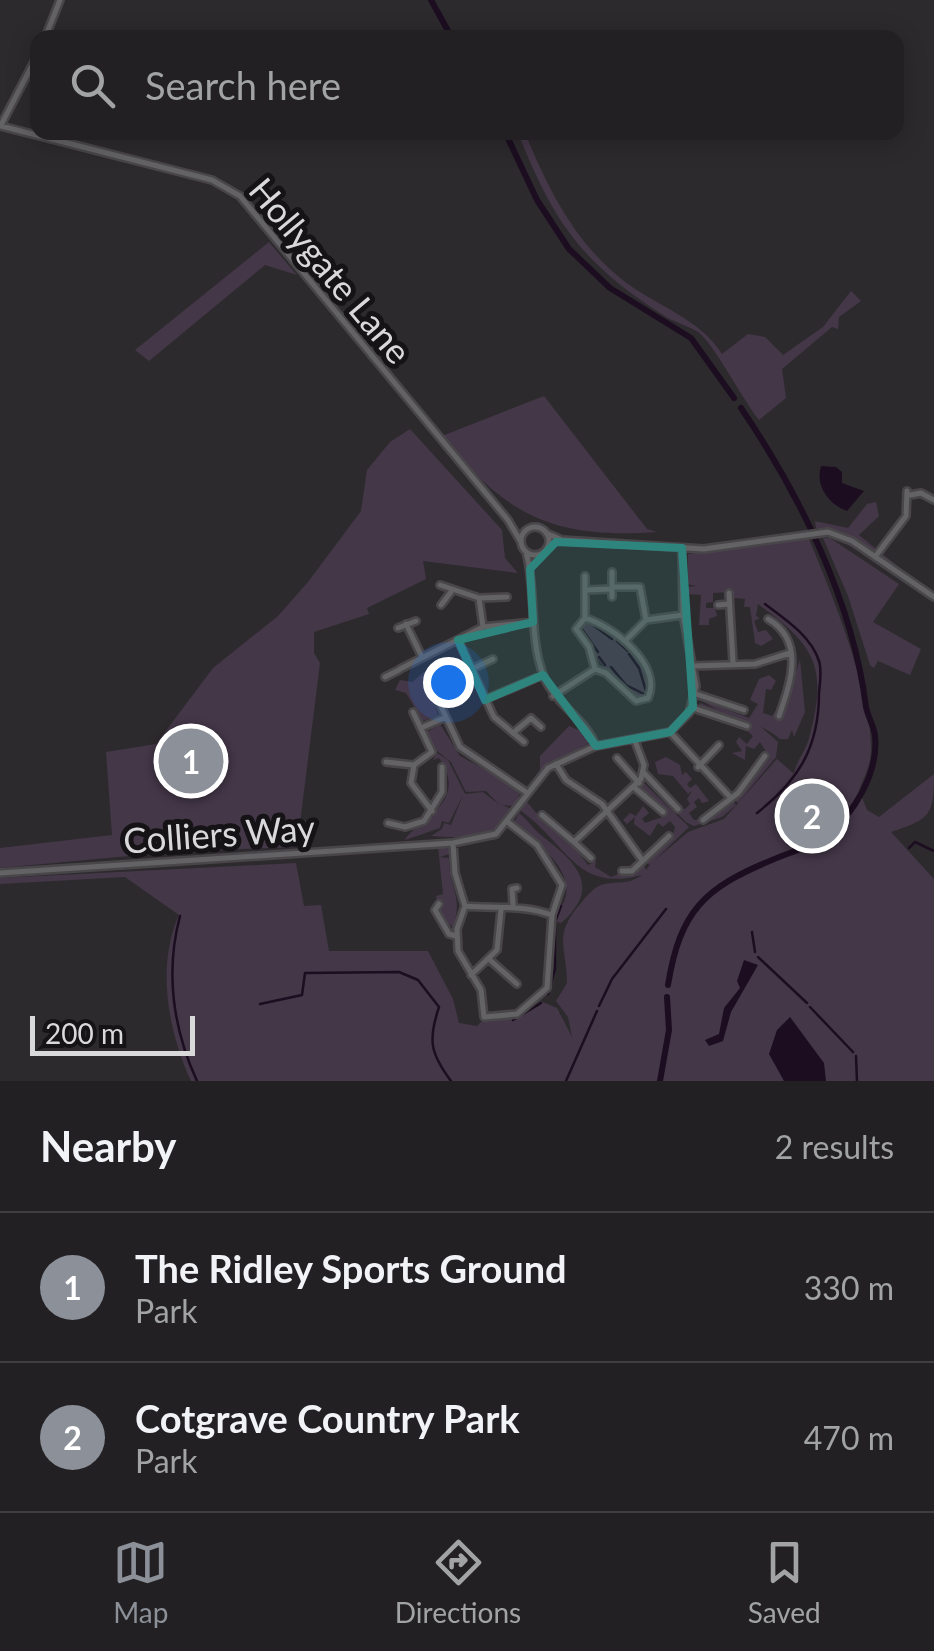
<!DOCTYPE html>
<style>
:root{--surface:#222022;--page:#2a282a;--text:#f1f3f6;--muted:#a2a3a5;--line:#3f3e40;--accent:#8c9099}
body{margin:0;font-family:Lato,sans-serif;background:var(--page);color:var(--text)}
.scale{position:absolute;left:30px;bottom:25px;width:165px;box-sizing:border-box;padding-left:10px;border:5px solid #d9d8da;border-top:0;font-size:28px;line-height:35px;white-space:nowrap;color:#d9d8da;-webkit-text-stroke:8px #151315;paint-order:stroke}
.you{position:absolute;left:448px;top:682px;width:35px;height:35px;margin:-25px;border:8px solid #fff;border-radius:50%;background:#1a73e8;box-shadow:0 0 0 15px #1a73e833}
.badge{display:grid;place-items:center;width:65px;height:65px;border-radius:50%;background:var(--accent);color:#fff;font-size:32px;font-weight:700}
.pin{position:absolute;translate:-50% -50%;border:5px solid #fff;box-shadow:0 2px 10px #0006}
.list{margin:0;padding:0;list-style:none}
h2{display:flex;justify-content:space-between;align-items:center;height:130px;margin:0;padding:0 40px;font-size:42px}
h2 small{font-size:32px;font-weight:400;color:var(--muted)}
.list li{display:grid;grid-template-columns:65px 1fr auto;gap:30px;align-items:center;box-sizing:border-box;height:150px;padding:0 40px;border-top:2px solid var(--line)}
.list b{display:block;font-size:38px;white-space:nowrap}
.list p{margin:0;font-size:32px;white-space:nowrap;color:var(--muted)}
.list em{font-size:32px;font-style:normal;color:var(--muted)}
.icon{flex:none;width:55px;height:55px;fill:none;stroke:currentColor;stroke-width:2;stroke-linecap:round;stroke-linejoin:round}
.map{position:relative;flex:none;width:934px;height:1081px;overflow:hidden}
.search{position:absolute;background:var(--surface);box-shadow:0 5px 25px #0003;left:30px;right:30px;top:30px;height:110px;display:flex;align-items:center;gap:25px;box-sizing:border-box;padding:0 35px;border-radius:20px;color:var(--muted);font-size:38px}
.sheet{height:430px;background:var(--surface)}
nav{display:flex;justify-content:space-around;align-items:center;box-sizing:border-box;height:140px;border-top:2px solid var(--line);background:var(--surface);font-size:28px;color:var(--muted)}
nav a{display:grid;justify-items:center;gap:5px}
nav .on{color:var(--accent)}
.map>svg:first-child{display:block}
.green{fill:#443748}
.water{fill:#1c0e20}
.lines{fill:none;stroke-linecap:round;stroke-linejoin:round}
.stream{stroke:#1c0e20;stroke-width:2.5}
.canal{stroke:#1c0e20;stroke-width:6}
.minor-casing{stroke:#49464a;stroke-width:10}
.minor{stroke:#636264;stroke-width:5}
.marked{fill:#2d857e;fill-opacity:0.2;stroke:#2d857e;stroke-width:8;stroke-linejoin:round}
.labels{text-anchor:middle;dominant-baseline:central;stroke-width:10;stroke-linejoin:round;paint-order:stroke}
.street-label{font-size:35px;fill:#d9d8da;stroke:#151315}
</style>
<div class="map">
<svg width="934" height="1081" viewBox="0 0 934 1081">
<rect width="100%" height="100%" fill="#2d2a2e"/>
<path class="green" d="M518,133H525C549,190 574,242 624,281C658,307 699,318 722,354L748,334L765,337L783,355L823,327L851,291L861,301L839,317L838,329L832,327L782,369L786,398L759,420C744,402 713,342 698,332C687,325 673,322 663,315C581,262 554,223 518,133Z
M269,242L297,275L265,265L149,361L135,350Z
M544,396L647,529L657,532C554,539 507,517 442,436Z
M410,429L502,530L505,558L518,573L423,561L426,579L367,608L369,614L314,632V653L320,663L297,847L188,851L186,830L182,831L183,851L0,868V848L112,835L106,752L156,744L213,668L278,616L308,582L361,511L367,470L390,442Z
M876,502L879,516L859,535L921,585L846,534L816,528L815,521L848,528L867,504Z
M830,538L899,584L873,622L921,649L910,675L878,661L874,668L870,665L848,596L823,538Z
M809,539C830,589 879,708 870,760C868,770 863,780 859,790L867,810L879,817L934,774C934,816 930,819 891,832L934,879V1081H191C168,1031 156,966 179,915L125,877L0,884V878L296,863L304,906L321,905L329,951H428L453,999L459,1023L477,1026L483,1020L510,1019L534,1005L538,1007L540,1001L557,1008L572,1037L568,1017L556,1001L567,983C567,947 552,936 581,903C587,896 594,886 605,884C619,881 628,885 642,875C575,893 568,844 521,811L526,801L544,822L569,840L588,865L596,861L595,867L611,877L623,872L635,876L643,863L646,870L650,865L645,862L672,838L675,827L670,821L663,827L658,823L650,836L634,824L635,817L627,824L623,820L630,813L636,816L643,806L649,813L642,819L645,823L665,816L666,809L641,788L644,783L689,827L654,861L688,832L724,819L777,759L794,774C796,761 806,751 809,738C829,665 814,645 758,604L756,616L760,618L754,621L758,632L766,630L773,639L761,646L755,643L750,607H744L745,599L734,598L732,592L713,593V602L706,603V608H715L717,616L709,619V625H699L701,595L688,594L687,587L696,586L687,584L688,554Z
M585,620C613,630 651,662 647,695L640,698C611,684 593,653 579,627Z
M800,660L805,712L794,737L792,730L788,739H780C755,718 726,718 701,700L749,718L758,704L750,700L759,679L769,675L776,681L771,690L766,689L763,713L772,716L777,709L781,717Z
M424,672L438,715L423,721L406,693L395,690L400,680L412,682Z
M700,703L760,726L778,742L776,757L738,803L735,800L770,758L760,742L754,749L746,746L745,760L732,753L742,751L736,742L739,737L747,744L753,736L745,729L748,724L699,707Z
M440,724L460,756L503,779L520,794L514,806L502,805L512,809C498,840 460,838 431,836L442,829L444,823L451,825L463,795L449,823L442,821L440,828L405,840C415,821 471,803 439,758L433,760L437,753L448,760L465,794L483,792L500,805L486,791L466,792L451,762L437,751L427,732Z
M569,726L583,732L589,743L540,770V756Z
M666,757L680,765L682,775L686,772L692,779L687,784L690,788L696,784L709,801L702,803L699,798L694,802L697,807L689,813L694,820L712,817L733,802L736,805L722,817L694,826L686,822L645,781L646,777L670,805L685,809L690,804L687,799L692,791L688,794L673,776L658,774L655,762Z
M519,813C528,820 533,829 542,836C574,861 604,886 561,923L554,921C558,908 564,907 566,894C571,865 531,839 514,822Z
M438,846L449,849V854L440,857L449,858C448,887 464,895 453,927C443,921 437,908 436,896L443,894Z"/>
<path class="water" d="M821,466L836,467L842,472V483L864,491L847,511C828,504 815,485 821,466Z
M744,960L758,965L731,1012L723,1041L709,1046L705,1040L719,1034L724,1008L740,988L737,981Z
M790,1017L824,1063L826,1081H784L769,1054L777,1030Z"/>
<g class="lines">
<path class="stream" d="M589,622L612,639
M581,628L598,652
M617,641L628,651
M629,654L639,668L646,691
M599,657L605,665
M611,667L626,685L644,694
M757,813C799,780 819,747 819,693C820,683 822,670 819,661C811,636 785,619 765,604
M909,848L915,842L934,851
M180,916C165,972 173,1029 197,1081
M555,922L561,906
M752,932L755,952
M758,957L807,1003
M548,994L555,969V925
M260,1004L302,995L305,973L399,972L418,980L439,1007C428,1040 430,1053 451,1081
M599,1006L612,979L666,909
M810,1007L853,1052
M513,1020L541,1003
M856,1056L857,1081
M566,1081L597,1011"/>
<path class="canal" d="M431,0L452,38
M505,132L537,200L569,249L610,288L691,338L734,398
M668,985C680,911 704,888 772,860C790,852 811,847 827,835C854,814 879,772 875,736C874,726 868,717 866,707C853,602 800,495 741,408
M660,1081L669,1030L667,997"/>
<defs>
<path id="minor" d="M45,38L60,0
M1,125L38,54
M1,126L212,180L240,196L508,520L521,542
M910,495L921,493L934,500
M521 541a14 14 0 1 1 28 0a14 14 0 1 1-28 0Z
M546,533L562,540L704,549L828,532L852,541L934,597
M526,552C537,593 528,636 544,677C556,705 586,719 596,746
M875,557L906,516L907,491
M612,572V597
M585,576V593
M440,585L479,598L483,627
M612,587H640L646,620
M585,590L612,589
M729,593L733,662
M585,595V618
M480,598L507,597
M441,605L451,592
M718,605L729,604
M585,618C613,626 663,665 648,698L636,701L606,673L595,669L589,647L576,629Z
M768,619C806,641 790,684 779,716
M646,620L683,615
M406,624L422,657
M398,628L416,621
M627,639L646,620
M458,640L494,717L524,742
M692,666L755,664L790,653
M400,669L483,627L532,622
M472,669L493,659
M385,677L399,670
M431,685L460,747L526,792
M696,694L744,710
M553,696L595,669
M486,699L543,675
M693,708L747,726
M413,712L432,752L414,765L411,783L432,811
M421,728L446,717
M670,732L731,798
M513,733L531,718L541,727
M617,758L639,783
M386,762L413,765
M556,764L566,780L602,804L642,860
M698,767L719,745
M644,773L678,809
M635,788L663,812
M542,815L574,842L641,779L644,765L635,741
M703,820L738,793L765,756
M388,823L405,827L424,821L442,792V767
M574,842L591,858
M453,843L455,873L465,906L457,929L458,951L481,990L484,1017L517,1014L547,988L552,915L562,885L537,845L509,823
M622,871H632L669,836
M0,873L453,843L496,834L548,768L596,746L670,732L689,713L696,686L683,615L682,548
M439,904L435,910L449,934L456,936
M513,904L512,889L517,888
M465,906C497,909 521,904 552,915
M490,960L517,984
M471,975L497,950L501,910"/>
</defs>
<use href="#minor" class="minor-casing"/>
<use href="#minor" class="minor"/>
</g>
<path class="marked" d="M556,542L682,548L693,707L670,732L596,746L543,675L485,700L458,640L533,622L530,569Z"/>
<g class="labels">
<g class="street-label">
<text transform="translate(331 270) rotate(50)">Hollygate Lane</text>
<text transform="translate(219 833) rotate(-4)">Colliers Way</text>
</g>
</g>
</svg>
<div class="scale">200 m</div>
<div class="you"></div>
<div class="pin badge" style="left:191px;top:761px">1</div>
<div class="pin badge" style="left:812px;top:816px">2</div>
<div class="search"><svg class="icon" aria-label="search" viewBox="0 0 24 24"><circle cx="10" cy="10" r="6"/><path d="M15 15l6 6"/></svg>Search here</div>
</div>
<section class="sheet">
<h2>Nearby<small>2 results</small></h2>
<ul class="list">
<li><span class="badge">1</span><div><b>The Ridley Sports Ground</b><p>Park</p></div><em>330 m</em></li>
<li><span class="badge">2</span><div><b>Cotgrave Country Park</b><p>Park</p></div><em>470 m</em></li>
</ul>
</section>
<nav>
<a class="on"><svg class="icon" aria-label="map" viewBox="0 0 24 24"><path d="M3 6l6-2 6 2 6-2v14l-6 2-6-2-6 2zM9 4v14M15 6v14"/></svg>Map</a>
<a><svg class="icon" aria-label="directions" viewBox="0 0 24 24"><path d="M12 3l9 9-9 9-9-9zM9 14v-3h6M13 9l2 2-2 2"/></svg>Directions</a>
<a><svg class="icon" aria-label="saved" viewBox="0 0 24 24"><path d="M7 4h10v16l-5-4-5 4z"/></svg>Saved</a>
</nav>
